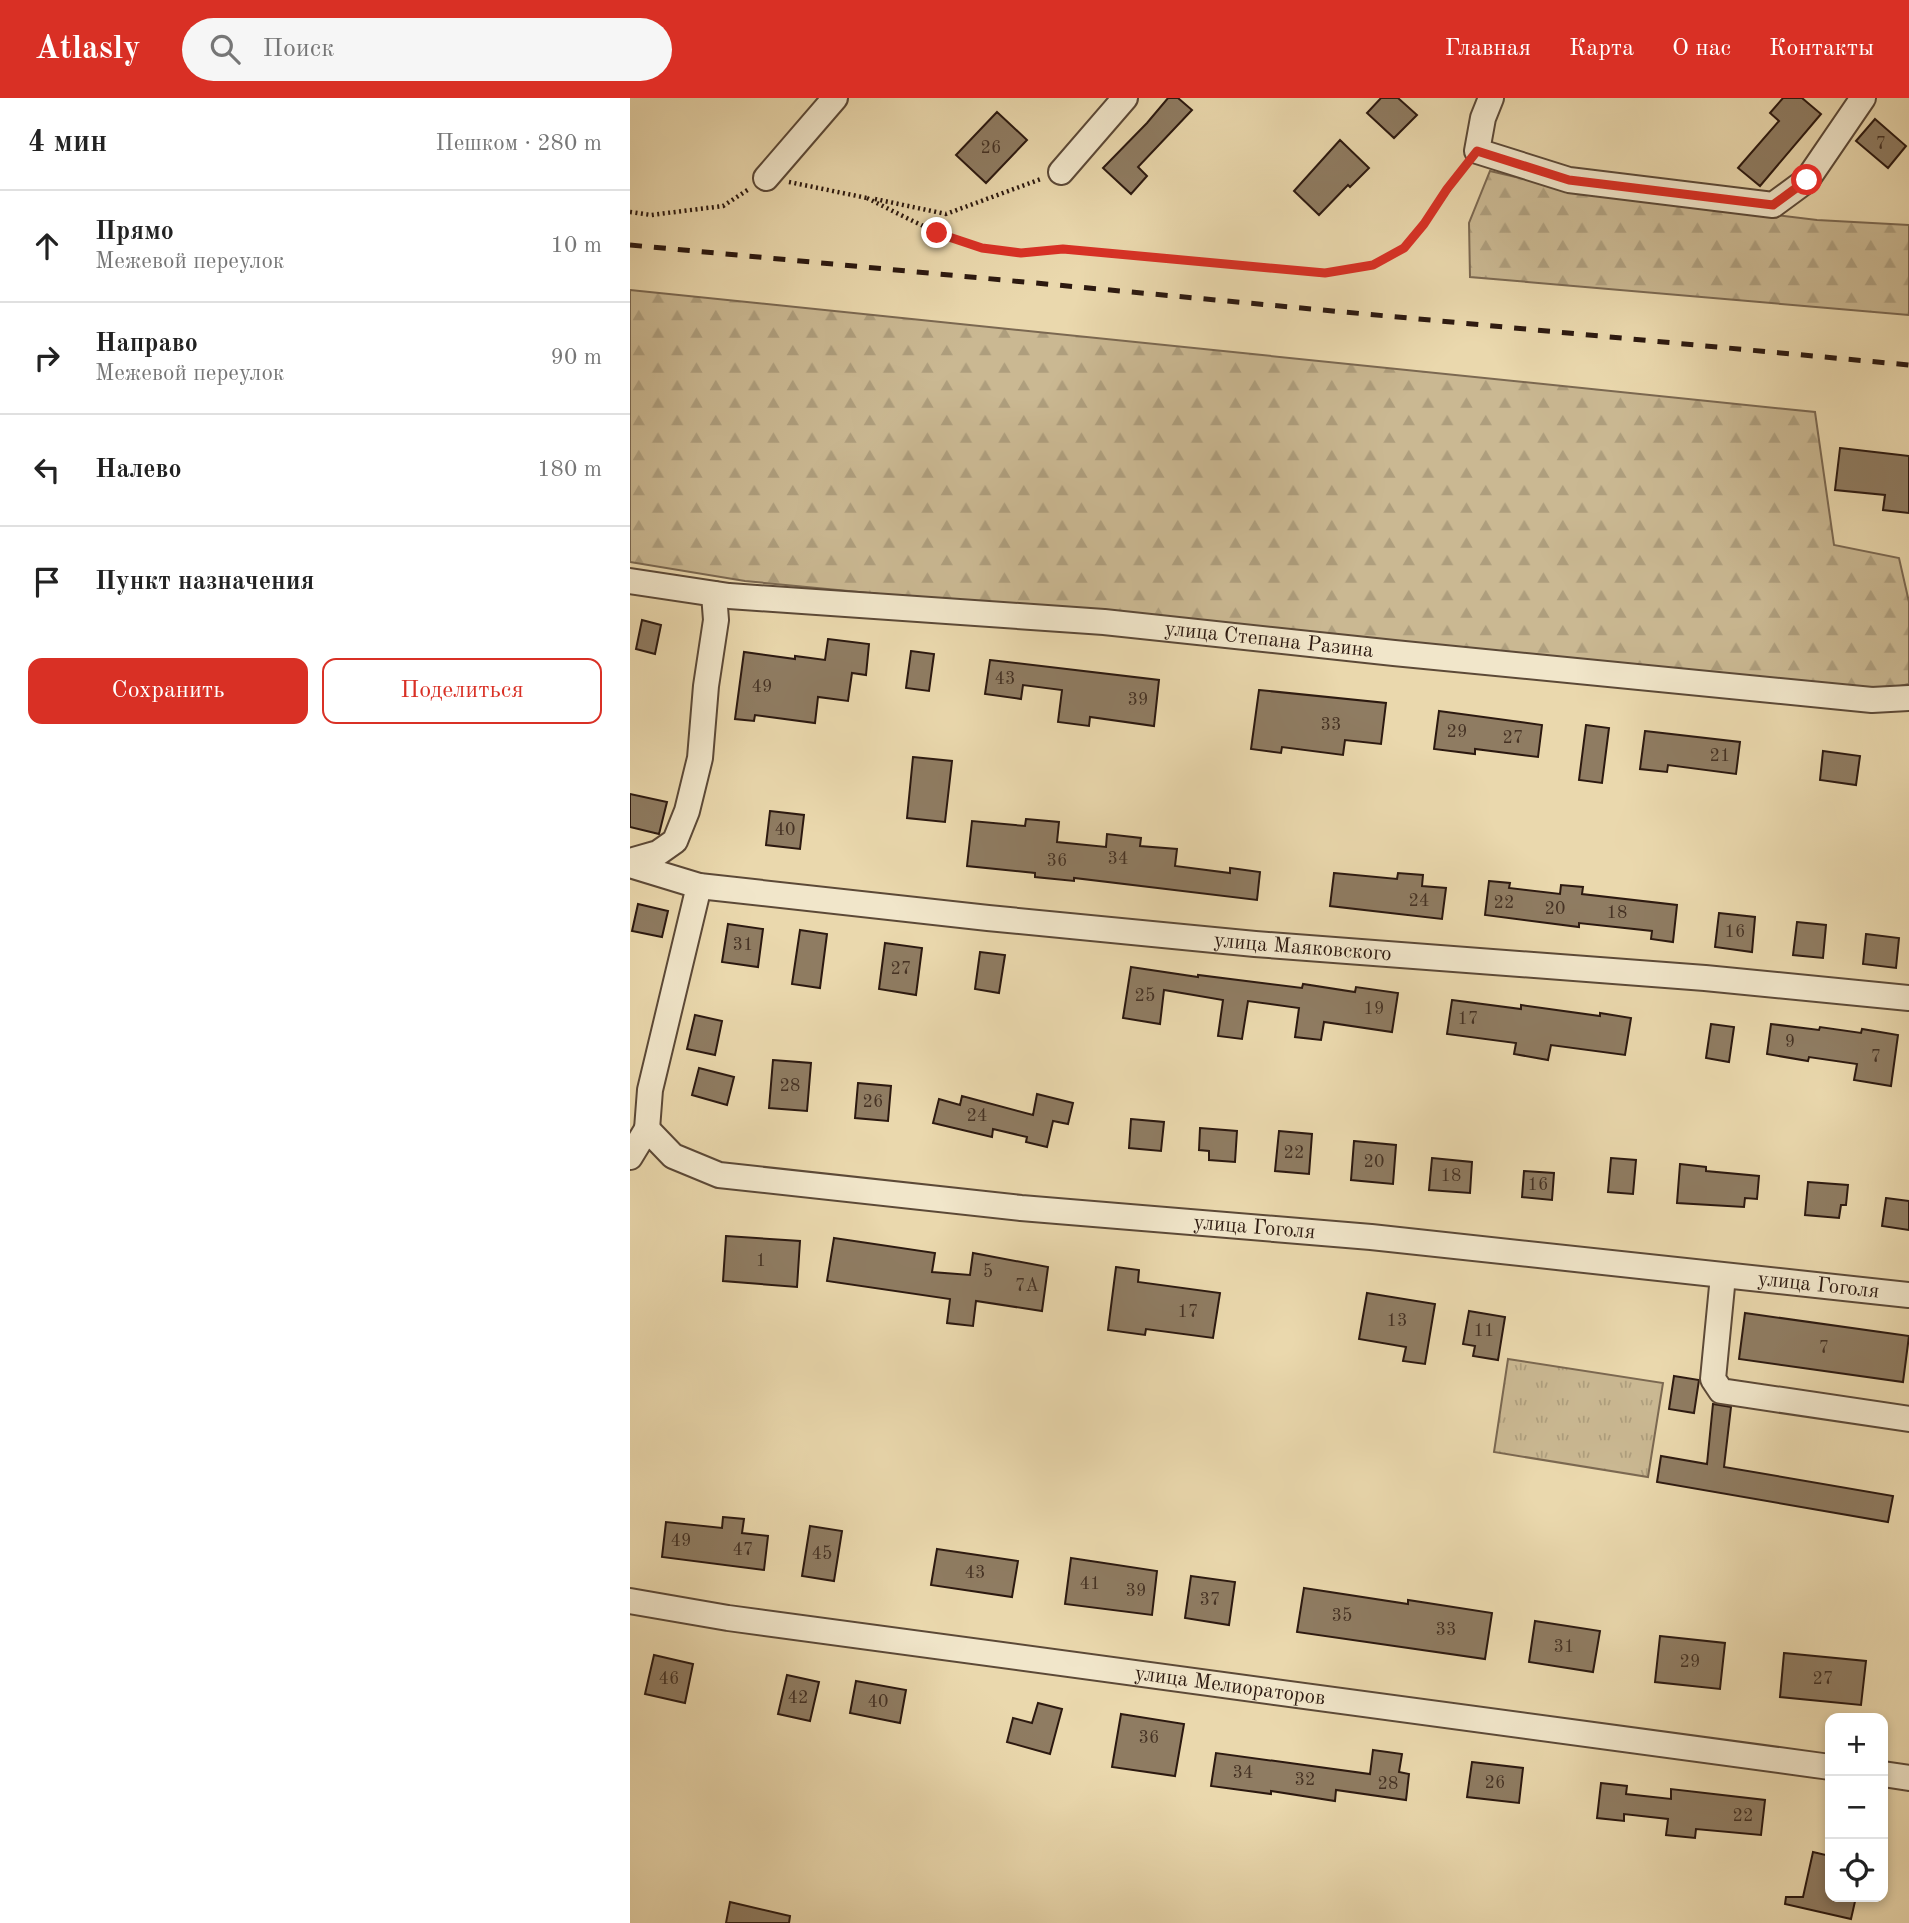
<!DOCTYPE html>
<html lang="ru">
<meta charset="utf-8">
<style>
:root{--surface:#fff;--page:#f6f6f6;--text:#222;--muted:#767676;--line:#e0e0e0;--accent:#d93025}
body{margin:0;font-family:"Old Standard TT",serif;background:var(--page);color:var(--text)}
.controls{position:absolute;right:21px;bottom:21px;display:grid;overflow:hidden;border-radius:14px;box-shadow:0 4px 10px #0003}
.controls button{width:63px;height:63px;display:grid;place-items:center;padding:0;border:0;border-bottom:2px solid var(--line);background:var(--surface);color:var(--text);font:35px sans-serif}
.stop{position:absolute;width:21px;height:21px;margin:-16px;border:5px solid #d93025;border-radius:50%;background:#fff}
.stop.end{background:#d93025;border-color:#fff;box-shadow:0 2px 7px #0008}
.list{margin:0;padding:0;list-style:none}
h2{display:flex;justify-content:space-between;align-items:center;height:91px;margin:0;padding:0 28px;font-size:30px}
h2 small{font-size:23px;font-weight:400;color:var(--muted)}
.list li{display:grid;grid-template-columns:46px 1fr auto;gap:21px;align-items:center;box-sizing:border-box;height:112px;padding:0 28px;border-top:2px solid var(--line)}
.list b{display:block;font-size:26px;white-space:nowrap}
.list p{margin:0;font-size:23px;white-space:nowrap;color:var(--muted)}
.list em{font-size:23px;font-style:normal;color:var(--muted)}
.actions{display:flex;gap:14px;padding:21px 28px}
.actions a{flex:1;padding:16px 0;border:2px solid var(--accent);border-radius:14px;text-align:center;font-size:24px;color:var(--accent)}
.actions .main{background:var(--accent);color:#fff}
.icon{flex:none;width:38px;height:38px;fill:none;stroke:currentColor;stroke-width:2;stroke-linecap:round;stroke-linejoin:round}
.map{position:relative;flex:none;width:1279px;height:1825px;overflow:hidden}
header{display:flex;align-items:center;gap:42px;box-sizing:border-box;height:98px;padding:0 35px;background:var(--accent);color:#fff}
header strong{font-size:33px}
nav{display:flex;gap:38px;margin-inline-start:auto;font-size:24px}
.search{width:490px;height:63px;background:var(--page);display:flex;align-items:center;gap:18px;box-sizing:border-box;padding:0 24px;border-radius:38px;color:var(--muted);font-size:26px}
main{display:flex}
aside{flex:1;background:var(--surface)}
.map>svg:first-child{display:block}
.forest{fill:url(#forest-firs);stroke:#7b6851;stroke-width:2}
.park{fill:url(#park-tufts);stroke:#7b6851;stroke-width:2}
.building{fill:#8f7c62;stroke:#2c1910;stroke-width:2}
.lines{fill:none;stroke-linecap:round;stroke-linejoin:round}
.minor-casing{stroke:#5c4937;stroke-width:28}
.path{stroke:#2c1910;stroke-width:4.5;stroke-dasharray:2 3.5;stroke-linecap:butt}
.minor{stroke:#f1e6ca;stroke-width:24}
.rail{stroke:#2c1910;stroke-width:5;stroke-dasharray:12 12;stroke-linecap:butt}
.route{stroke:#d93025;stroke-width:9}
.labels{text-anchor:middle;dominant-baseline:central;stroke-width:6;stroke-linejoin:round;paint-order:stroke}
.number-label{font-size:18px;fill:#453224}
.street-label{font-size:21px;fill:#2c1910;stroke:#f1e6ca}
</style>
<header>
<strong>Atlasly</strong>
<div class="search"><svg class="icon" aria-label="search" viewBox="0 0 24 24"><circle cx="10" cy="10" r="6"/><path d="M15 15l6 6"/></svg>Поиск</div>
<nav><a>Главная</a><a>Карта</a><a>О нас</a><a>Контакты</a></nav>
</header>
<main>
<aside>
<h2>4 мин<small>Пешком · 280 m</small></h2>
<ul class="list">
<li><svg class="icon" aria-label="ahead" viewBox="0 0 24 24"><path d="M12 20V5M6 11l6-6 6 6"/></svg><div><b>Прямо</b><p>Межевой переулок</p></div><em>10 m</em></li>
<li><svg class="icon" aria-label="right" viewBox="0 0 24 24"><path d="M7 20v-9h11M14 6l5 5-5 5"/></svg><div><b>Направо</b><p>Межевой переулок</p></div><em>90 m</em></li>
<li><svg class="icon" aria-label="left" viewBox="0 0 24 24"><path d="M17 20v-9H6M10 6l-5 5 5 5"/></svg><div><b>Налево</b></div><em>180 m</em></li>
<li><svg class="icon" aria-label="arrive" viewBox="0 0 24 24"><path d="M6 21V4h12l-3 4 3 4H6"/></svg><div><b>Пункт назначения</b></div></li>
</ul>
<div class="actions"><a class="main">Сохранить</a><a>Поделиться</a></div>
</aside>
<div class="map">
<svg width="1279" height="1825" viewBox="0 0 1279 1825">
<defs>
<pattern id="forest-firs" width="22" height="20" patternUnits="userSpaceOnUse" patternTransform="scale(1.75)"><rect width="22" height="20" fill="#cab892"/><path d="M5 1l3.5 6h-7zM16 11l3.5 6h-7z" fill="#ae9e7d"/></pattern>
<pattern id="park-tufts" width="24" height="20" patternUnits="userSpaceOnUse" patternTransform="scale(1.75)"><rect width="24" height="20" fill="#cab892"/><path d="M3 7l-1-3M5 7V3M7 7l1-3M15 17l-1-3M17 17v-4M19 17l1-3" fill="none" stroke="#ae9e7d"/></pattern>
</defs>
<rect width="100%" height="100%" fill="#ead8ad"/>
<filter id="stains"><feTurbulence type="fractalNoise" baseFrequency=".00286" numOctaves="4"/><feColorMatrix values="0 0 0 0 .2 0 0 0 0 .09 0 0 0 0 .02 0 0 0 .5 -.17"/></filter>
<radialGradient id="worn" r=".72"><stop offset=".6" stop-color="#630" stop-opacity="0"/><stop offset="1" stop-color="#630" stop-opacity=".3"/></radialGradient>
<path class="forest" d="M860,73L940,92L1187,122L1279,127V217L840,179L839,125Z
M0,192L1185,314L1204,447L1269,460L1279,504V586L1252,592L115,483L0,464Z"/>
<path class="park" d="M878,1261L1033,1285L1018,1379L864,1354Z"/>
<path class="building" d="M538,0H548L562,12L508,69L517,78L501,96L473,70L517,25Z
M751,0H768L787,17L764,40L737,15Z
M1153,0H1172L1191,16L1130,88L1108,70L1149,23L1140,15Z
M367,14L397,42L356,85L326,57Z
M1245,21L1276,48L1258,70L1226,43Z
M710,42L739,70L720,89L718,87L689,117L664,93Z
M1210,350L1279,358V415L1253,412L1255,397L1205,392Z
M12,522L31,527L25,556L6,551Z
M198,541L239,546L236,577L222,575L218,603L188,599L185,625L125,617L124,623L105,621L114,554L165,561V558L195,562Z
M281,553L304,556L299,593L276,590Z
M360,562L529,582L524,628L460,619L459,628L428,624L432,592L393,587L391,601L355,596Z
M629,592L756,605L751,646L715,642L713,657L652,649L651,655L621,651Z
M809,613L912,627L908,659L845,651V656L804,651Z
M956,627L979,630L972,685L949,682Z
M1015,633L1110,644L1106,676L1038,667L1037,674L1010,671Z
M1193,653L1230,658L1226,687L1190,682Z
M283,659L322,663L315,724L277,720Z
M0,696L37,704L29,736L0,729Z
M140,713L174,717L170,751L136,747Z
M396,721L429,724L427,744L476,749L477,736L511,740L510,748L547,751L545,768L600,775V770L630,774L627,802L444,780V783L405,779V775L337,768L342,723L395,728Z
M704,775L767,781L768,775L793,777L792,788L816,790L812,821L700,808Z
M859,783L880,785L879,790L930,796L931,787L953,789L952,796L1047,807L1043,844L1021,841L1022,833L949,825V829L855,817Z
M8,806L38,813L32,839L2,833Z
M1089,815L1125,819L1122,854L1085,849Z
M1167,824L1196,827L1193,860L1163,857Z
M98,826L133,831L128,869L92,864Z
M170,832L197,836L190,890L162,886Z
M1236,836L1269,840L1266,870L1233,866Z
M255,845L292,850L286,897L249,891Z
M350,854L375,857L369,895L345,891Z
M501,869L568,879V877L672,890L673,886L725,894L726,889L768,895L762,934L694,924L691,942L665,939L669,910L618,903L612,941L588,938L593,902L534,892L530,926L493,920Z
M822,902L891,911V907L970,918V915L1001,920L995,957L921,947L918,962L884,956L886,945L817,936Z
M65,917L92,923L85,957L57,951Z
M1081,926L1104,929L1099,964L1076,960Z
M1141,926L1189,932L1190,929L1231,935L1232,931L1268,937L1261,988L1224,982L1227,966L1179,959L1178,963L1137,956Z
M143,962L181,965L177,1013L139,1010Z
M69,970L104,979L97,1007L62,997Z
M228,985L261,988L258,1023L225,1020Z
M407,996L443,1005L438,1026L423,1023L417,1049L396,1044L397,1039L363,1031L362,1039L303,1025L309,1001L330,1007L332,998L403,1017Z
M501,1021L534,1024L531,1053L499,1050Z
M570,1030L607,1033L605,1064L579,1062V1053L569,1052Z
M649,1033L682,1036L679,1076L645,1073Z
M724,1043L766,1047L763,1086L721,1082Z
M802,1060L842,1064L840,1095L799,1092Z
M981,1060L1006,1062L1003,1096L978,1094Z
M1050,1066L1076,1069V1073L1129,1078L1127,1101L1115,1100L1114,1109L1047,1105Z
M894,1073L924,1075L922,1102L892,1099Z
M1178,1084L1218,1087L1216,1107H1211L1209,1120L1175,1117Z
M1256,1100L1279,1103V1132L1252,1128Z
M96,1138L170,1143L167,1189L93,1183Z
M204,1140L305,1155L302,1174L340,1177L343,1155L418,1169L412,1213L346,1203L343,1228L317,1225L320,1201L197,1183Z
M486,1169L509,1172L508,1184L590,1195L583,1240L516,1231L515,1237L478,1232Z
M737,1195L805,1206L795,1266L773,1263L776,1249L729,1241Z
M839,1213L875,1219L868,1262L843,1258L845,1248L833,1246Z
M1115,1215L1279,1238L1273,1284L1109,1261Z
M1044,1278L1069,1282L1064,1315L1039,1311Z
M1083,1306L1101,1309L1094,1369L1263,1398L1258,1424L1027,1384L1031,1358L1077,1366Z
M93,1419L114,1421L112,1435L138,1438L134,1472L32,1459L36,1424L92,1430Z
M180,1428L212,1433L204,1483L172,1478Z
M307,1451L388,1463L382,1499L301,1487Z
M441,1460L527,1473L522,1517L435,1506Z
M561,1478L605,1484L599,1527L555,1520Z
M674,1490L778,1506V1502L862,1515L855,1561L667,1534Z
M905,1523L970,1533L963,1574L899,1564Z
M1030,1538L1095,1545L1090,1591L1025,1584Z
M1154,1555L1236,1563L1231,1607L1150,1599Z
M24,1557L63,1566L55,1605L15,1596Z
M157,1577L189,1584L180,1623L148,1616Z
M226,1583L276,1592L270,1625L220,1615Z
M408,1605L432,1611L420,1656L377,1644L383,1620L402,1625Z
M491,1616L554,1626L545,1678L482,1669Z
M743,1652L772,1656L769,1674L779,1676L776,1702L706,1692L705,1703L641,1693V1696L581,1688L586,1655L740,1676Z
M842,1664L893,1670L889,1705L837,1699Z
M971,1685L997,1688L996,1696L1041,1701V1691L1135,1702L1131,1737L1066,1731L1065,1740L1036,1737L1038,1721L994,1716V1723L967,1720Z
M1183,1754L1200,1758V1799H1226L1221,1821L1155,1806L1156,1799H1173Z
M100,1804L160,1818L159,1825H96Z"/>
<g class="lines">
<defs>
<g id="minor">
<path d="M861,0L853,20L847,53L939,82L1143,107L1177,82L1233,0"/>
<path d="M431,74L495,0"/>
<path d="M136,80L205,0"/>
<path id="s1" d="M0,483L99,498L474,524L764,555L1242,602L1279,600"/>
<path d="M0,763L28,755L45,743L57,713L70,660L76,588L86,522L84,496"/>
<path id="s2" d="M0,767L69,788L358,820L625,846L1075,880L1279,900"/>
<path d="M17,1031L20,992L69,788"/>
<path id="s3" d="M0,1059L17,1031L43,1058L89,1077L391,1110L741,1139L1279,1197"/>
<path d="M1093,1178L1083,1281L1091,1293L1279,1321"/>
<path id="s4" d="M0,1503L98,1520L1200,1669"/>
<path d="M1253,1676L1279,1680"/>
</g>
</defs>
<use href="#minor" class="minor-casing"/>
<path class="path" d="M159,84L237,100
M237,100C285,124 334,152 389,155C404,156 419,153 433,151L695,175L743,167L774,150L795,126L834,70
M245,101L316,116L411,81
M0,114L21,117L93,108L119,91"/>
<use href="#minor" class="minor"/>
<path class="rail" d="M0,147L1279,267"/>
</g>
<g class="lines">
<path class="route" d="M307,135L352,150L391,155L433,151L695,175L743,167L774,150L794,126L817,91L847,53L939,82L1143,107L1177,82"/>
</g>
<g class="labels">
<g class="number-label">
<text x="1251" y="46">7</text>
<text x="361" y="50">26</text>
<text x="375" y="581">43</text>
<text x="132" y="589">49</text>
<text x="508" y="602">39</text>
<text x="701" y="627">33</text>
<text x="827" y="634">29</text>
<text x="883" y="640">27</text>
<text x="1090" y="658">21</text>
<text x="155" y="732">40</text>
<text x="488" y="761">34</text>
<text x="427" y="763">36</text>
<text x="789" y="803">24</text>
<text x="874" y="805">22</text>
<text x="925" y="811">20</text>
<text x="987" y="815">18</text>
<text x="1105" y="834">16</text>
<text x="113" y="847">31</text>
<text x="271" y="871">27</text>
<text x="515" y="898">25</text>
<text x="744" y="911">19</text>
<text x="838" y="921">17</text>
<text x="1160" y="944">9</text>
<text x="1246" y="959">7</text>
<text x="160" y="988">28</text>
<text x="243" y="1004">26</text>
<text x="347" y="1018">24</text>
<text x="664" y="1055">22</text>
<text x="744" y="1064">20</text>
<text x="821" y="1078">18</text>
<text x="908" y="1087">16</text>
<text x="131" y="1163">1</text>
<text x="358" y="1174">5</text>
<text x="397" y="1188">7А</text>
<text x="558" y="1214">17</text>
<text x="767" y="1223">13</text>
<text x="854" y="1233">11</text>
<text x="1194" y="1250">7</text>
<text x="51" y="1443">49</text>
<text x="113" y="1452">47</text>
<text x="192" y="1456">45</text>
<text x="345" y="1475">43</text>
<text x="460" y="1486">41</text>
<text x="506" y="1493">39</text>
<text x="580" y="1502">37</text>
<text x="712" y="1518">35</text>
<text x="816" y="1532">33</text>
<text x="934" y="1549">31</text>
<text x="1060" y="1564">29</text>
<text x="39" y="1581">46</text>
<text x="1193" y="1581">27</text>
<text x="168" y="1600">42</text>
<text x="248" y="1604">40</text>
<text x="519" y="1640">36</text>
<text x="613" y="1675">34</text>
<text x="675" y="1682">32</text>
<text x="865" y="1685">26</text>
<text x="758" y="1686">28</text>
<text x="1113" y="1718">22</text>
</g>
<g class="street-label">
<text stroke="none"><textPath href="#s1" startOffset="642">улица Степана Разина</textPath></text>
<text stroke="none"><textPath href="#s2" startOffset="679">улица Маяковского</textPath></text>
<text stroke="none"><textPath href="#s3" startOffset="658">улица Гоголя</textPath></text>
<text stroke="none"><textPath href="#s3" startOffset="1225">улица Гоголя</textPath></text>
<text stroke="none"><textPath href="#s4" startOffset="606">улица Мелиораторов</textPath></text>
</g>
</g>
<rect width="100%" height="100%" filter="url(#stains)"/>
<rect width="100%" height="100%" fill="url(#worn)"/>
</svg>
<div class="controls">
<button>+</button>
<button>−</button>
<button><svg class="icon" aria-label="locate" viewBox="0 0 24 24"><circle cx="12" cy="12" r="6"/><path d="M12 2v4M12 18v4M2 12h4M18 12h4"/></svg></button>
</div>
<div class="stop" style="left:1177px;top:82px"></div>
<div class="stop end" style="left:307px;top:135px"></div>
</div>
</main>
